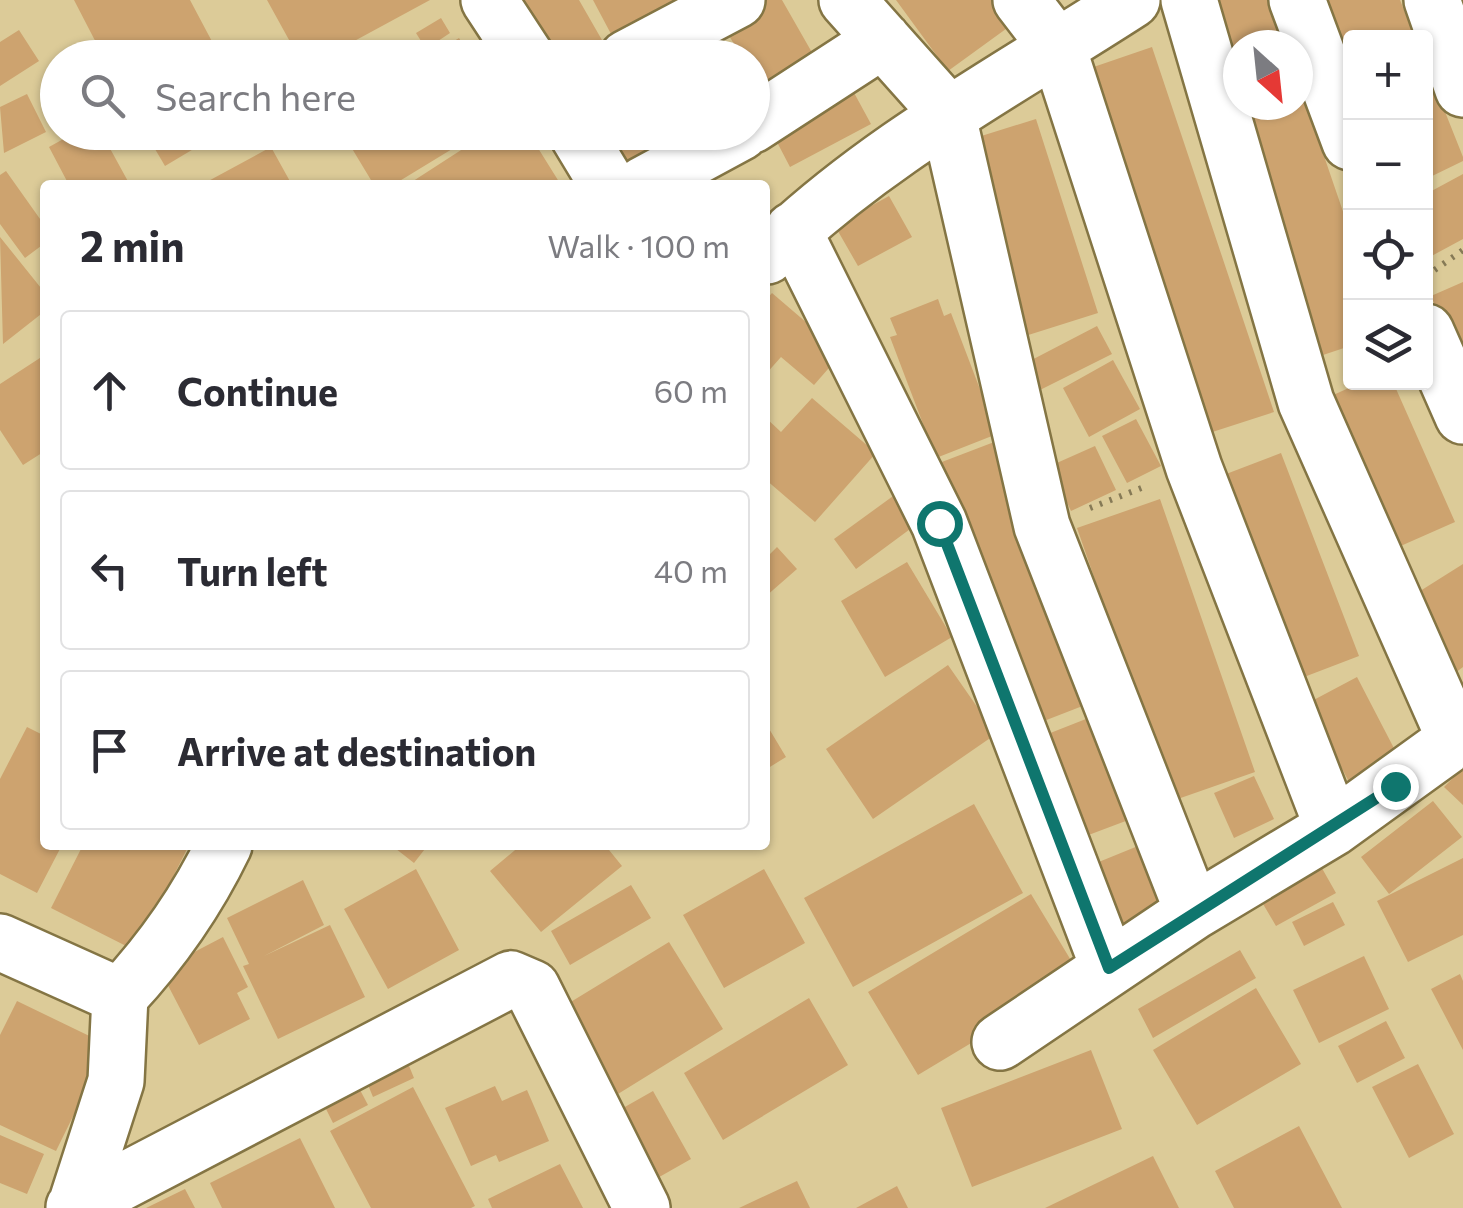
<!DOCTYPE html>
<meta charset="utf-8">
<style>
:root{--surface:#fff;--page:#f2f2f3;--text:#2b2b33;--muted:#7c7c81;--line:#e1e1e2}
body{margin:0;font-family:Commissioner,sans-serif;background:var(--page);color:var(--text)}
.controls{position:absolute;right:30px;top:30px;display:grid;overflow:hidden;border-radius:10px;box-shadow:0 2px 8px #0004}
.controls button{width:90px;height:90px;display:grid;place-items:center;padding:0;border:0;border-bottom:2px solid var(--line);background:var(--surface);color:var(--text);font:50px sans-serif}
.compass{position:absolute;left:1223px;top:30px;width:90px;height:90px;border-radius:50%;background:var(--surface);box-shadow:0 2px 8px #0004;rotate:153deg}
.stop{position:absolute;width:30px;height:30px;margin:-22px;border:8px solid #0f766e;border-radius:50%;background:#fff}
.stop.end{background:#0f766e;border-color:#fff;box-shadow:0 2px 10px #0008}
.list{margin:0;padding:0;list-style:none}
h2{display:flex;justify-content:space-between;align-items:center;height:130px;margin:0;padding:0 40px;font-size:42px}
h2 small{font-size:32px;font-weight:400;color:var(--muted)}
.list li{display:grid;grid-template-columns:65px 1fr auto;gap:30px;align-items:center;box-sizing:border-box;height:160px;margin:0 20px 20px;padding:0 20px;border:2px solid var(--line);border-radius:10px}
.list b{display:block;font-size:38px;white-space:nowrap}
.list em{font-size:32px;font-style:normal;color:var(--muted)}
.icon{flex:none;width:55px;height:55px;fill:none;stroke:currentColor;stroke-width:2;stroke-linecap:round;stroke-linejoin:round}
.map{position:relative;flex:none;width:1463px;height:1208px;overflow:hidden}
.search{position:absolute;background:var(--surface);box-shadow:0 2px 8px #0004;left:40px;top:40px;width:730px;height:110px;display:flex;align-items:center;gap:25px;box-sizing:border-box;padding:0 35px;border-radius:55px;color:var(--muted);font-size:38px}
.panel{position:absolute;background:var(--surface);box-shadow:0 2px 8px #0004;left:40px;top:180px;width:730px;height:670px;border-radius:10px}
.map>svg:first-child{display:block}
.building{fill:#cda36f}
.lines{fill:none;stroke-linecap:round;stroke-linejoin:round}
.street-casing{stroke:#847544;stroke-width:60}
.path{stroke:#867a56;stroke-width:6;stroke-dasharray:2.5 8;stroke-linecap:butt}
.street{stroke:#fff;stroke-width:55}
.route{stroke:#0f766e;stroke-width:12}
</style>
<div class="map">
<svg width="1463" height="1208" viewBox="0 0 1463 1208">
<rect width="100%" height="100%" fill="#dccb98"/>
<path class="building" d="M74,0H190L216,49L200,58H104Z
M267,0H430L323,58H299Z
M523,0H579L610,54L557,58Z
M593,0H695L619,49Z
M755,0H782L822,70L767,101L752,76V58H742L720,20Z
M896,0H992L1010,26L948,71Z
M1212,0H1270L1285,45H1238V105H1298L1299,83L1350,232V346L1323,355L1200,4Z
M1309,0H1400L1415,38H1350V107Z
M441,18L450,33L426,49L416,33Z
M19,30L39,61L0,86V42Z
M459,38L471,58H426Z
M1152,47L1274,412L1200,436L1079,72Z
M1426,64L1463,157V161L1426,179Z
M846,78L871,124L790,167L766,121Z
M27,94L46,132L4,153L0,107Z
M1036,119L1098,313L1022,337L959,143Z
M76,132H101L130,185H69L49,147Z
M145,132H222L165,166Z
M342,132H480L393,185H374Z
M489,132H528L561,185H407Z
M601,132H703L627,176Z
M271,147L292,185H201Z
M6,171L45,226V243L25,258L0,224V175Z
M1463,174V239L1426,259V194Z
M889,196L912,237L858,266L835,226Z
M0,237L45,293V311L3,344Z
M1463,282V371L1431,296Z
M772,293L842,353L814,385L781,357L765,375V301Z
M938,299L944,316L951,313L997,434L936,458L890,337L897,335L890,318Z
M1097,326L1112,354L1036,392L1022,365Z
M43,356L45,451L23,465L0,430V384Z
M1113,360L1140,409L1089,437L1063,388Z
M1362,382H1393L1455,522L1387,552L1320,401Z
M812,398L876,453L815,522L765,479V417L781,432Z
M1136,419L1161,466L1127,483L1102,436Z
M1002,439L1098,700L1031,726L934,465Z
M1095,446L1116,490L1071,511L1050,466Z
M1281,453L1359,656L1291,682L1213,479Z
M900,491L921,521L856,569L834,539Z
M1160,499L1255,772L1172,801L1077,528Z
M777,547L797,569L765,597V559Z
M907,562L952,637L885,677L841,601Z
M1463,564V667L1455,673L1409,598Z
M948,665L996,734L873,819L826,749Z
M1357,677L1398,756L1349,782L1308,703Z
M1091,717L1131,819L1070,842L1030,741Z
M765,722L786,757L765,770Z
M27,727L45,736V845H62L37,893L0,874V779Z
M1463,768V805L1444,787Z
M1254,776L1274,819L1234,838L1214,793Z
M1433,801L1462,837L1389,894L1361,857Z
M974,804L1023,893L853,987L804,898Z
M83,845H189L136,951L51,908Z
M391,845H428L414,863Z
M521,845H605L622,866L541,932L490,871Z
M1138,846L1170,919L1116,942L1084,868Z
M1463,858V935L1408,962L1377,901Z
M1319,863L1336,893L1276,926L1259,897Z
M416,869L459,950L388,989L344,909Z
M764,869L805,943L724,988L683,915Z
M303,880L324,925L264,956L330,925L365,997L278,1039L243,966L249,964L227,918Z
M631,885L651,918L570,965L551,931Z
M1031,894L1081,977L918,1075L868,992Z
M1333,902L1345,925L1304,946L1292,922Z
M223,937L248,987L237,993L250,1019L199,1045L160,970Z
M669,942L723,1029L605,1102L551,1014Z
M1240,950L1256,978L1153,1038L1138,1009Z
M1364,956L1389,1009L1319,1043L1293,990Z
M1460,974L1463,981V1050L1431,989Z
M1256,988L1301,1064L1197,1125L1153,1050Z
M809,998L848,1065L723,1140L684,1073Z
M17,1001L108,1045L56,1151L0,1125V1035Z
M1386,1021L1405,1058L1357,1083L1338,1046Z
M1091,1050L1122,1129L972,1187L941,1108Z
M407,1061L414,1078L373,1097L366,1080Z
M1418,1064L1454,1134L1409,1158L1372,1087Z
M351,1073L368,1105L333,1123L317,1091Z
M495,1086L502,1101L527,1090L549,1141L499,1162L496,1155L471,1166L445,1108Z
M413,1087L475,1206L471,1208H371L330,1131Z
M653,1091L691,1159L654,1180L616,1112Z
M1299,1126L1342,1208H1234L1215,1171Z
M0,1135L44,1154L27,1194L0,1183Z
M300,1138L335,1208H222L210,1183Z
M1153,1156L1179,1208H1045Z
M560,1164L583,1208H492L488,1199Z
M797,1181L810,1208H739Z
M897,1186L908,1208H856Z
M185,1189L195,1208H146Z"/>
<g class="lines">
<defs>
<path id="street" d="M489,0L527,58
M847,0L947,112L1042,526L1193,912
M1021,0L1058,48L1194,468L1333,828
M1189,0L1306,402L1456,741
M1297,0L1350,142
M1432,0L1463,89
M627,58L737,0
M752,125L883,40
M576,132L608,185
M643,185L741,132
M793,230L939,523L1109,968
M767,256C874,151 1007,81 1132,0
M1426,332L1463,416
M0,942L120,996
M1000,1042L1193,912L1333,828L1463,734
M74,1207L511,979L532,988L642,1208
M75,1208L116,1081L120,996C163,950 197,901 224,845"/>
</defs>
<use href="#street" class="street-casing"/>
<path class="path" d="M1426,276L1463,250
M1090,508L1144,487"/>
<use href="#street" class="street"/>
</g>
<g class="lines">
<path class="route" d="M939,523L1109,968L1395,786"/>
</g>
</svg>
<div class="controls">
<button>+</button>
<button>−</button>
<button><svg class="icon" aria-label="locate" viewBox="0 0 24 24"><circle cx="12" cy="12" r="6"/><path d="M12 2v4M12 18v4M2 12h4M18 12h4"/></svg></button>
<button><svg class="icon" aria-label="layers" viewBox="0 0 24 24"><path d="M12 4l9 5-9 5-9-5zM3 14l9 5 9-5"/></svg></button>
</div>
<svg class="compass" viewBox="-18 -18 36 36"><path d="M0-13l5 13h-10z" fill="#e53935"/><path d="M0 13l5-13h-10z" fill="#7c7c81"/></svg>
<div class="stop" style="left:939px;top:523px"></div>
<div class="stop end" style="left:1395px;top:786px"></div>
<div class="search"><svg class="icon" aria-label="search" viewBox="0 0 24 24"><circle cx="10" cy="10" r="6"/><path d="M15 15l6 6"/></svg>Search here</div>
<section class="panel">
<h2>2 min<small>Walk · 100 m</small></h2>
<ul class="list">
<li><svg class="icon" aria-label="ahead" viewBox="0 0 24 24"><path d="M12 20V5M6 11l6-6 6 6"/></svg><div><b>Continue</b></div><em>60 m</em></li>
<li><svg class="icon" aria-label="left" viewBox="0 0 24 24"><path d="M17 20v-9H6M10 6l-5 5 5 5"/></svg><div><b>Turn left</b></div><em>40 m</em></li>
<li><svg class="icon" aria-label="arrive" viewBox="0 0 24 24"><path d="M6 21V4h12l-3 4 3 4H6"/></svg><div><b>Arrive at destination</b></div></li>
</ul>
</section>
</div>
